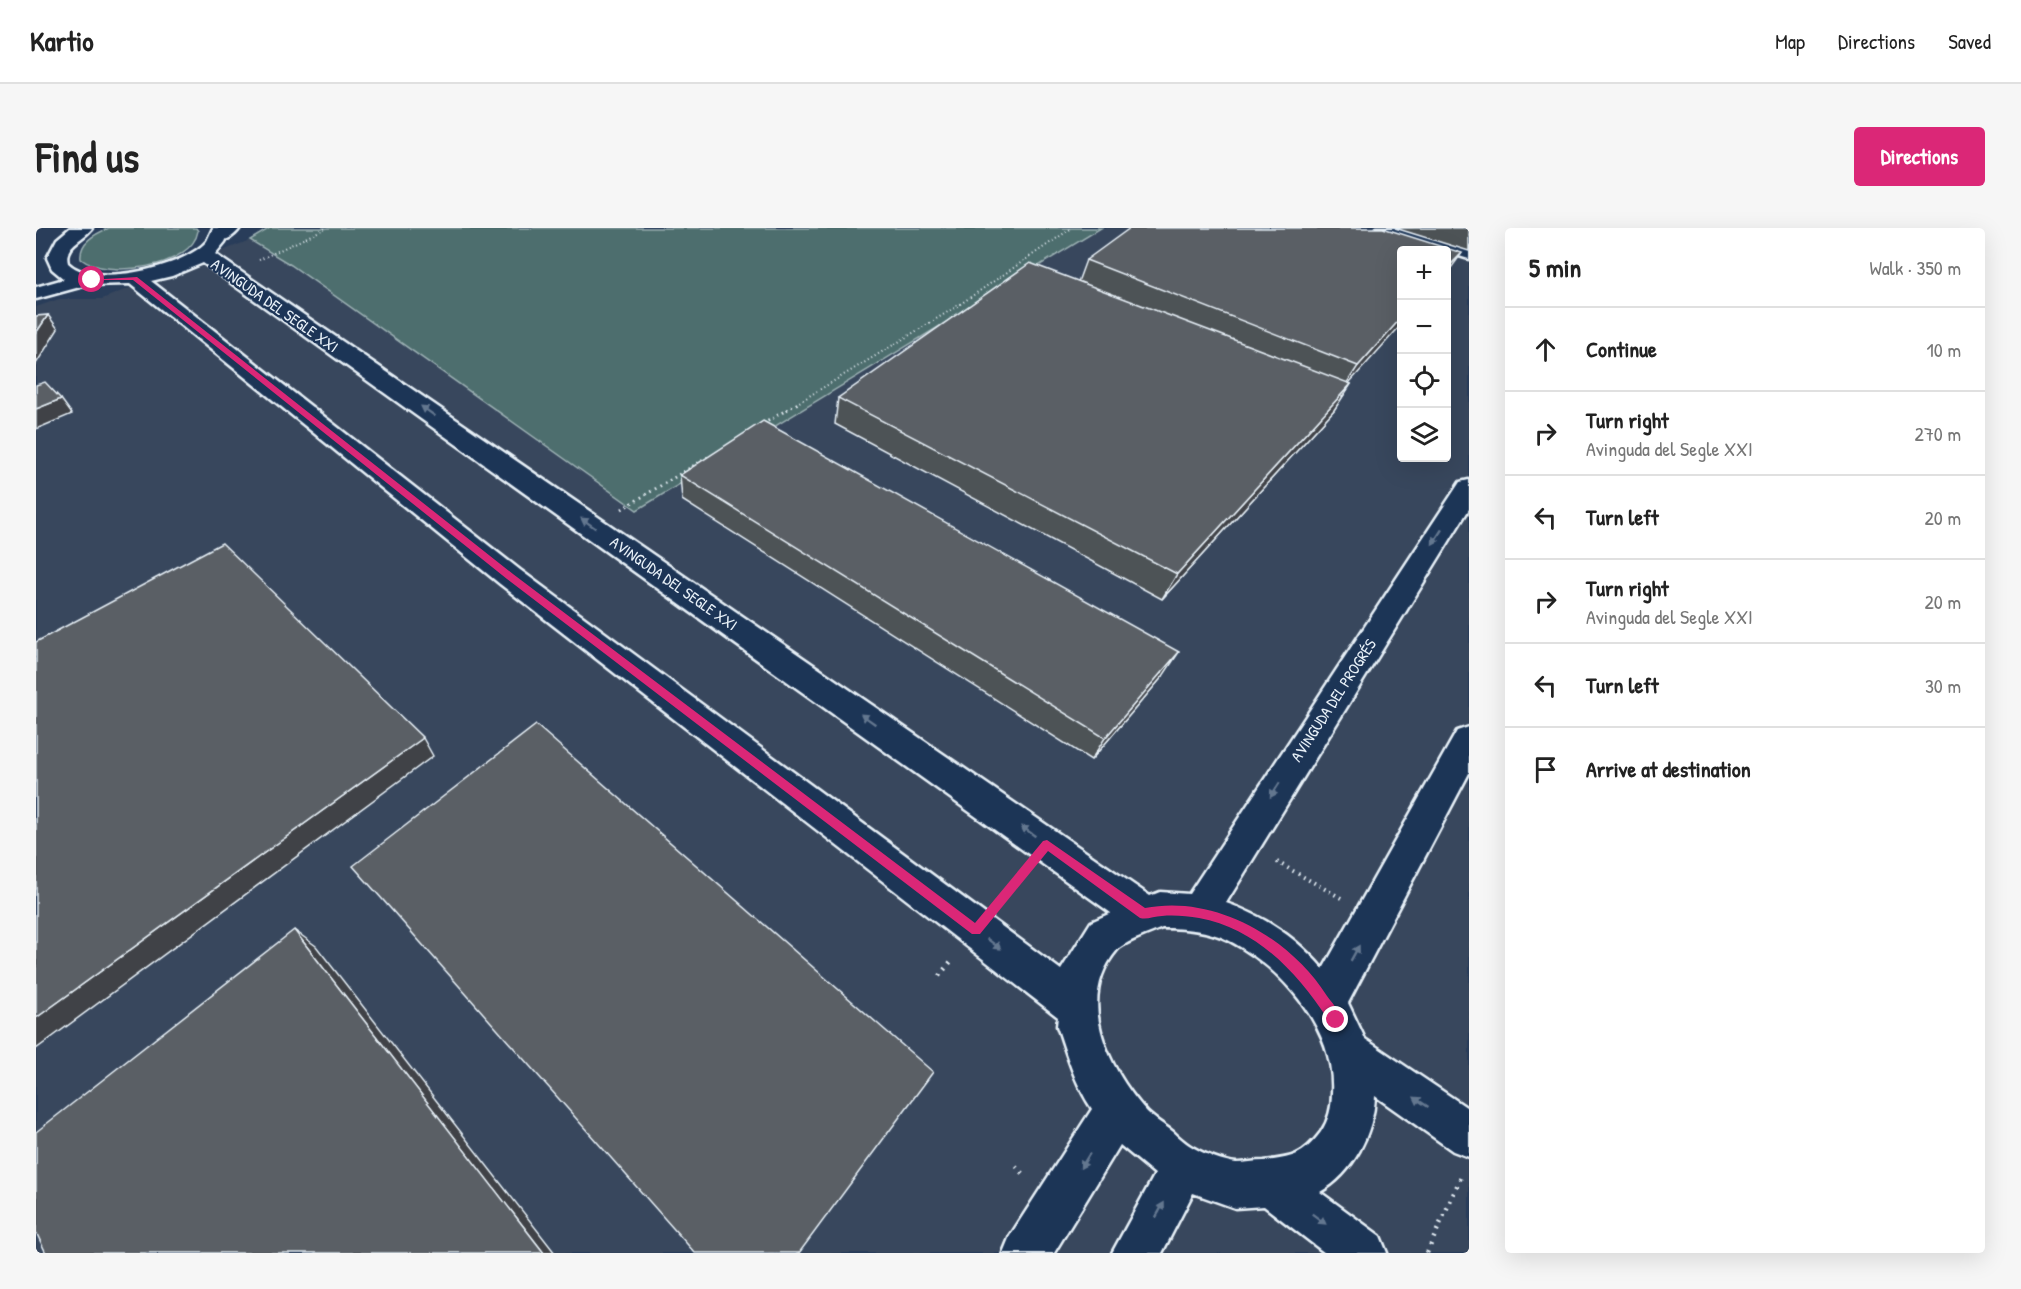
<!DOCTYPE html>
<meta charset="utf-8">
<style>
:root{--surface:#fff;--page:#f6f6f6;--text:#222;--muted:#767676;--line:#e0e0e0;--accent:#db2777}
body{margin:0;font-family:"Patrick Hand",sans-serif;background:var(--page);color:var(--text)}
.controls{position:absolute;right:18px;top:18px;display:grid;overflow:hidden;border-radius:6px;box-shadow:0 6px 24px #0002}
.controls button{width:54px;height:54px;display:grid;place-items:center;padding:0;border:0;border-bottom:2px solid var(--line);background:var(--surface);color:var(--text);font:30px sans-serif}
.stop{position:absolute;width:18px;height:18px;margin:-14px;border:4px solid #db2777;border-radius:50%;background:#fff}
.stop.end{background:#db2777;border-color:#fff;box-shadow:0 2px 6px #0008}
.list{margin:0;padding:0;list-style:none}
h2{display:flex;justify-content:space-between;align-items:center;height:78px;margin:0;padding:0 24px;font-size:26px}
h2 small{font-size:20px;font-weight:400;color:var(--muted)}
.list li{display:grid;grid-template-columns:39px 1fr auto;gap:18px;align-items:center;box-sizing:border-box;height:84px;padding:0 24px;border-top:2px solid var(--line)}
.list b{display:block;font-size:22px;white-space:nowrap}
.list p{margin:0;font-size:20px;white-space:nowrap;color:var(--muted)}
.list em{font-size:20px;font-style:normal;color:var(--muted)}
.icon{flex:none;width:33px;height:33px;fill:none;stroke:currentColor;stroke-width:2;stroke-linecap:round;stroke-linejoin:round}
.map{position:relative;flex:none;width:1433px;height:1025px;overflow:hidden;border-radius:6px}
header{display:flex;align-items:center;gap:36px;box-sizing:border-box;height:84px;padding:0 30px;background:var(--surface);border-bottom:2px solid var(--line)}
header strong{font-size:28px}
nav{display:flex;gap:33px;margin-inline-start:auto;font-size:21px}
.intro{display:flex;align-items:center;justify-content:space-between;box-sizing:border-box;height:144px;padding:0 36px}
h1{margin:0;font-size:42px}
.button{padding:15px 27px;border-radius:6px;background:var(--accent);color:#fff;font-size:21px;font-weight:700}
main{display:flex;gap:36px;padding:0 36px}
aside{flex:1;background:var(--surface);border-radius:6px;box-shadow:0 6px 24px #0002}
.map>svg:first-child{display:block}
.built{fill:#38475d;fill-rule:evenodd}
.green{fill:#4e6e6e;stroke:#9bb0b3;stroke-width:1.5}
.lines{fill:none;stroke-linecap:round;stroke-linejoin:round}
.minor-casing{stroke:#e8f1f8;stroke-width:5}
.highway-casing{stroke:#e8f1f8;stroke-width:5}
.path-far3{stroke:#e8f1f8;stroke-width:2;stroke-dasharray:1 3;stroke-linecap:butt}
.path-far2{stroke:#e8f1f8;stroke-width:3;stroke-dasharray:1.5 4;stroke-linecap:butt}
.path-far1{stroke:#e8f1f8;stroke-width:4;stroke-dasharray:1.5 4.5;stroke-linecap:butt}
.path{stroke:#e8f1f8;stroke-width:4.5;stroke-dasharray:2 6;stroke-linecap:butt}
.minor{fill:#1d3557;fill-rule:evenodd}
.highway{fill:#1d3557;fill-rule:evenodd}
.wall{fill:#4d5257;stroke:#e8f1f8;stroke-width:1.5}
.shaded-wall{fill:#3f4247;stroke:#e8f1f8;stroke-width:1.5}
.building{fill:#5a5f65;stroke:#e8f1f8;stroke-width:1.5}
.oneway{fill:#64778f}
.route{fill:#db2777}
.labels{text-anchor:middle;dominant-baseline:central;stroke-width:4.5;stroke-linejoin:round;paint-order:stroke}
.street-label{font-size:16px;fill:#e8f1f8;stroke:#1d3557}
</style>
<header>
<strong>Kartio</strong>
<nav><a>Map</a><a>Directions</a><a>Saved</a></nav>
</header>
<div class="intro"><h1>Find us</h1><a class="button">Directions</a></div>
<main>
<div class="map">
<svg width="1433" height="1025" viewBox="0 0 1433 1025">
<rect width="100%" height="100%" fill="#293d5a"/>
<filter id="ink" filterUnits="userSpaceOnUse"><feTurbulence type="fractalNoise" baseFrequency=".0167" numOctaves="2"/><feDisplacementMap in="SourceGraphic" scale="12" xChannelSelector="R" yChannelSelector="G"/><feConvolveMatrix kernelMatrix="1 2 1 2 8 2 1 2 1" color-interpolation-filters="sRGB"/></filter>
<g filter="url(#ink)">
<path class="built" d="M1065,0H1433V1025H0V79L23,71H66L214,12L255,37L601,282ZM1366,22H1410V230H1366Z"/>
<path class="green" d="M73,0H160L162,3C156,40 70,51 45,31C43,14 59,6 73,0Z
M234,0H1065L601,282L255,37L214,12Z"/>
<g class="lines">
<defs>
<path id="minor" d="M34,0H56C48,12 27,17 32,35C57,61 150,39 171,13C173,9 175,4 177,0H195L189,14L179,26L1114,668L1124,664L1153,666L1424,254L1433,252V281L1190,675C1228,688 1261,710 1287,741L1421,503L1433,499V545L1312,775L1329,811L1433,881V929L1417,923L1339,868C1338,904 1317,946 1284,964L1344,1008L1351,1025H1289L1228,978L1199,980L1157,965L1126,1025H1076L1119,946L1084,917L1018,1025H967L974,1008L1056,881C1039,856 1031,827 1021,798L1022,789L464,356L94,56L51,57L0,71V59L28,51L16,41L11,30L21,11ZM167,35L1075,685L1055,694L1025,742L484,342L115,53L136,48ZM1126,700C1148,700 1172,702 1192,712C1247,740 1300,802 1296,865C1296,879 1293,892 1285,904C1267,928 1256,930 1228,933C1219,933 1209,935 1200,935C1189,934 1168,926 1158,920C1150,916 1143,909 1136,903C1128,897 1118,891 1111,884C1073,842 1038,772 1081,722C1088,714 1115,705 1126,700Z
M1341,0H1370L1433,19V31L1343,4Z"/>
<path id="highway" d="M183,0H204C198,9 188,15 177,12L174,8Z"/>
</defs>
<use href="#minor" class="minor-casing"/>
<use href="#highway" class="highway-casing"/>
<path class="path-far3" d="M223,32L290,0
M760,176L920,79L1036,0"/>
<path class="path-far2" d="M727,196L762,175
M586,281L672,229"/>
<path class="path-far1" d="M1241,634L1305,670
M964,673L986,646"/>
<path class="path" d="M903,748L916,732
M980,938L988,946
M1391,1025L1425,949"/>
<use href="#minor" class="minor"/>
<use href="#highway" class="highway"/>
</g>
<path class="wall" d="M1359,0H1433V23Z
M1050,32L1365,97L1312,155L1315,156L1298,182L1126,371L799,196L802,170L1042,54Z
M644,247L1127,448L1055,532L646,272Z"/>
<path class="shaded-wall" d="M1426,25L1410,47V41Z
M12,87L22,101L0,136V105Z
M1365,90V97L1305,164L1322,138Z
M1315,156L1298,182L1126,371L1141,346Z
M25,171L36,186L0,201V181Z
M1143,424L1127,448L1055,532L1069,510Z
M387,510L397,528L0,821V790Z
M258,702L280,718L519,1025H508Z"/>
<path class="building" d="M1094,0H1347L1426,25L1410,41V22H1365V90L1322,138L1050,32Z
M994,35L1315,156L1141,346L802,170Z
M12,87L0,105V88Z
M9,154L25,171L0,181V157Z
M727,193L1143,424L1069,510L644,247Z
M186,315L387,510L0,790V414Z
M500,497L897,844L763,1025H659L317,638Z
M258,702L508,1025H10L0,1004V904Z"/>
<defs><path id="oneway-solid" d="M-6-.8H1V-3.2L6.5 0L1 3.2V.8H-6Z" transform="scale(1.5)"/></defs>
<g class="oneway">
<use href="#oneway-solid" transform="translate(392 183) rotate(-145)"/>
<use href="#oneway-solid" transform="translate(552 295) rotate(-145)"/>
<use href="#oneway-solid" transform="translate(1401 309) rotate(123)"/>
<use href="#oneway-solid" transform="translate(832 491) rotate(-145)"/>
<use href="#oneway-solid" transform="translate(1239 562) rotate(123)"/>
<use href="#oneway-solid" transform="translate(992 603) rotate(-145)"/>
<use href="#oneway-solid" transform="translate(958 716) rotate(37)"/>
<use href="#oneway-solid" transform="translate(1319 725) rotate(-61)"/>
<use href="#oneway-solid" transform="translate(1385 874) rotate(-146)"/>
<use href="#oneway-solid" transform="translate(1049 933) rotate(122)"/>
<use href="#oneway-solid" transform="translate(1124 982) rotate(-61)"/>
<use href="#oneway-solid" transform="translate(1283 991) rotate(37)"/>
</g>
</g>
<path class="route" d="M101,49L477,346L939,695L1007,613L1011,612L1109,680C1179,666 1254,710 1291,768C1296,775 1308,787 1304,796H1295C1264,748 1223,701 1163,690C1151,688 1138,687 1126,688C1118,688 1111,692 1104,690L1012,623L944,706H936L471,351L97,52H53Z"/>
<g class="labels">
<g class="street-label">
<text transform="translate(239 77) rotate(35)">AVINGUDA DEL SEGLE XXI</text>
<text transform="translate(638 355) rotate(35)">AVINGUDA DEL SEGLE XXI</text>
<text transform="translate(1297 472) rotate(-57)">AVINGUDA DEL PROGRÉS</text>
</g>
</g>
</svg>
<div class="controls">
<button>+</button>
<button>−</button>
<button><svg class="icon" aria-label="locate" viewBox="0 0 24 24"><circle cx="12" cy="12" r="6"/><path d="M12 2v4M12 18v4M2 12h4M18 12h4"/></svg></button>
<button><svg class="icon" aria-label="layers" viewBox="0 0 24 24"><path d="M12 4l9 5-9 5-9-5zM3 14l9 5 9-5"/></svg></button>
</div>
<div class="stop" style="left:56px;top:52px"></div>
<div class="stop end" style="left:1300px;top:792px"></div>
</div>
<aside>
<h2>5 min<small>Walk · 350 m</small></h2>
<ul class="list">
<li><svg class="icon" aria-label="ahead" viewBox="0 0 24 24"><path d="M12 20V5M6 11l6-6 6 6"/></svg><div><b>Continue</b></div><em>10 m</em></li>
<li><svg class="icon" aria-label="right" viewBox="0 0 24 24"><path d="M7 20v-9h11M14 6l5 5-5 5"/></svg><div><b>Turn right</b><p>Avinguda del Segle XXI</p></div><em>270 m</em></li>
<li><svg class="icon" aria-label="left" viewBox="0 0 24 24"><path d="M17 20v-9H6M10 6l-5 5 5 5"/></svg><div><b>Turn left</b></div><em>20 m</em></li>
<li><svg class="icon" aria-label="right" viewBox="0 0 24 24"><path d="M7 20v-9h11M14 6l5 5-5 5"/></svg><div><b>Turn right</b><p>Avinguda del Segle XXI</p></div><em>20 m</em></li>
<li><svg class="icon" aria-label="left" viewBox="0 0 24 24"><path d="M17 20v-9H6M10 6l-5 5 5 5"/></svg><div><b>Turn left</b></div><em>30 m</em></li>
<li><svg class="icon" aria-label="arrive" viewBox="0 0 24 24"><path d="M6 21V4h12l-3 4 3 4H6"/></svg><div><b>Arrive at destination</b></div></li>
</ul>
</aside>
</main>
